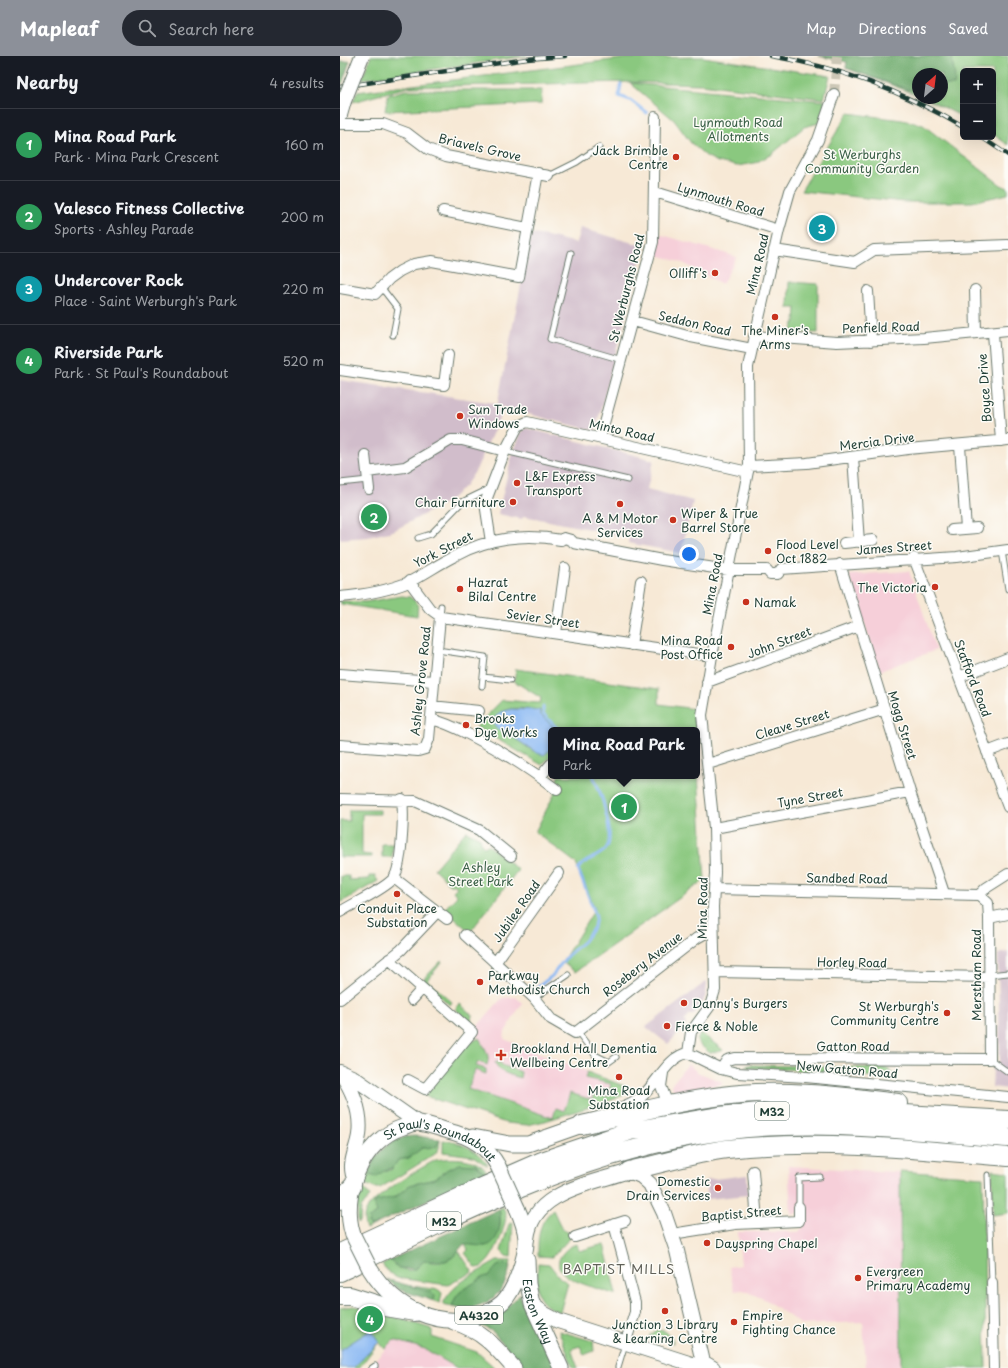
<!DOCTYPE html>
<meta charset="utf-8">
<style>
:root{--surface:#171b24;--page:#242831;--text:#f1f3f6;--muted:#9ea1a6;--line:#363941;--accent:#8c9099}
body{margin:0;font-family:"Playpen Sans",sans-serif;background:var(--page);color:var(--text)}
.controls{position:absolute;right:12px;top:12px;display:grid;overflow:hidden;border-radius:6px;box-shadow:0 4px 16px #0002}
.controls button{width:36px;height:36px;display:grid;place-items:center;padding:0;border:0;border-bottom:1px solid var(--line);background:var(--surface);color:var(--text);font:20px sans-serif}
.compass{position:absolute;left:572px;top:12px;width:36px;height:36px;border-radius:50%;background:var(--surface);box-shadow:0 4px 16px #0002;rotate:28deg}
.you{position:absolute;left:349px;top:498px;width:14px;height:14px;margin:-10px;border:3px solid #fff;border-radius:50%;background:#1a73e8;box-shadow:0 0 0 6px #1a73e833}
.badge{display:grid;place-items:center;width:26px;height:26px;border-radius:50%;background:var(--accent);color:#fff;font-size:13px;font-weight:700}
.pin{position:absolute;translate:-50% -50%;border:2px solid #fff;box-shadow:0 1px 4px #0006}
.popup{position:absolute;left:208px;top:671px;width:152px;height:52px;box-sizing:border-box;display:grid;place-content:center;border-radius:6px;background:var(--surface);filter:drop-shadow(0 1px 3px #0005);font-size:13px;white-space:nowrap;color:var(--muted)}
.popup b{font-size:15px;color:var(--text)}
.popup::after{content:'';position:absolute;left:50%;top:100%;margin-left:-8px;border:8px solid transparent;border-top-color:var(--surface)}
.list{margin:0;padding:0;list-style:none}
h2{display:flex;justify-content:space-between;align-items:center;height:52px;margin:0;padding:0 16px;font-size:17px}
h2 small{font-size:13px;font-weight:400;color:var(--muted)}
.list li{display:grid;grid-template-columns:26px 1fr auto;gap:12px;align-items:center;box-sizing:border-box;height:72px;padding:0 16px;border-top:1px solid var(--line)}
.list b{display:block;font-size:15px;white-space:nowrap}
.list p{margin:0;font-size:13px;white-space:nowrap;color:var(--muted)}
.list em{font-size:13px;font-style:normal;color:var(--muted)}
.icon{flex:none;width:22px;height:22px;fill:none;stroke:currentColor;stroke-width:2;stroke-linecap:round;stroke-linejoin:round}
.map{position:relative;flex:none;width:668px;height:1312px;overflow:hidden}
header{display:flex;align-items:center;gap:24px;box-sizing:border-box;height:56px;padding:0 20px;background:var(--accent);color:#fff}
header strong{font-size:19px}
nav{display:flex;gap:22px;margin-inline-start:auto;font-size:14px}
.search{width:280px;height:36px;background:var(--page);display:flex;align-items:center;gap:10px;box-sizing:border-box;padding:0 14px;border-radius:22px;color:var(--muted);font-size:15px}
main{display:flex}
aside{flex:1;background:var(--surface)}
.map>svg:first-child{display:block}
.built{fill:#f6cfd9}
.industrial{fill:#d1bdcb}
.green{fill:#8ac87f;stroke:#54825a}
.forest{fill:#6fac6e;stroke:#477451}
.water{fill:#88b7f3;stroke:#547a94}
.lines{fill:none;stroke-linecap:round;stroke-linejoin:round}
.stream{stroke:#88b7f3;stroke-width:3}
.street-tunnel{stroke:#ccc7b6;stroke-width:10;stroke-dasharray:10 5;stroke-linecap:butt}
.lane-casing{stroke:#6b796d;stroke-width:7}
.street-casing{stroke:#6b796d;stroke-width:12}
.secondary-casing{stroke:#6b796d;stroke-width:16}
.primary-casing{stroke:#6b796d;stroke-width:17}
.highway-casing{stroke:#6b796d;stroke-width:20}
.lane{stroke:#fff;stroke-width:5}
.street{stroke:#fff;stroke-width:10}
.secondary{stroke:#fff;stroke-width:14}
.primary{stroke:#fff;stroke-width:15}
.highway{stroke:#fff;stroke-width:18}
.rail-casing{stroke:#1f3d34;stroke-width:4.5}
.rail{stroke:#fdfcf7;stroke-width:3;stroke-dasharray:9;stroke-linecap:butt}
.secondary-bridge-casing{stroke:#6b796d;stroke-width:16;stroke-linecap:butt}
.primary-bridge-casing{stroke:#6b796d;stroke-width:17;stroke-linecap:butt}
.secondary-bridge{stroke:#fff;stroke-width:14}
.primary-bridge{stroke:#fff;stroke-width:15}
.poi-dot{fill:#c8321e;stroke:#fdfcf7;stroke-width:1.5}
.labels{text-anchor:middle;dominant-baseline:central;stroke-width:3;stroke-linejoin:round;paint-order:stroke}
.shield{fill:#fdfcf7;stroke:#62766e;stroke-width:1}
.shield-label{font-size:11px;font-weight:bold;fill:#1f3d34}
.park-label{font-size:12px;fill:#3a6047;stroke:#fdfcf7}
.street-label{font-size:12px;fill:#1f3d34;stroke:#fdfcf7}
.poi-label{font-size:12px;fill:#1f3d34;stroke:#fdfcf7;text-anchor:start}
.neighbourhood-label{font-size:13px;letter-spacing:1px;fill:#606159;stroke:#fdfcf7}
</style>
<header>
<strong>Mapleaf</strong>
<div class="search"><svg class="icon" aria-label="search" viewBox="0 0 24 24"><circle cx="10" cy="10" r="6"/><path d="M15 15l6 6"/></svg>Search here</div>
<nav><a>Map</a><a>Directions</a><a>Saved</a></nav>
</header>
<main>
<aside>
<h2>Nearby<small>4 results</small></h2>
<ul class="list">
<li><span class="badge" style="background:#2e9e5b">1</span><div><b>Mina Road Park</b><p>Park · Mina Park Crescent</p></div><em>160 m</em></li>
<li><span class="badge" style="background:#2e9e5b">2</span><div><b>Valesco Fitness Collective</b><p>Sports · Ashley Parade</p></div><em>200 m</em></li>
<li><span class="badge" style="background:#0f9aa8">3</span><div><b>Undercover Rock</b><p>Place · Saint Werburgh's Park</p></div><em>220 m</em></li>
<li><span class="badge" style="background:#2e9e5b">4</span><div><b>Riverside Park</b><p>Park · St Paul's Roundabout</p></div><em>520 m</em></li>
</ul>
</aside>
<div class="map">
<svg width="668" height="1312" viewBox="0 0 668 1312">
<rect width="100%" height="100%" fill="#fdfcf7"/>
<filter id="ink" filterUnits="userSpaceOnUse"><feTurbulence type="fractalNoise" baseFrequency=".025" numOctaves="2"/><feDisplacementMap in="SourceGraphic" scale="8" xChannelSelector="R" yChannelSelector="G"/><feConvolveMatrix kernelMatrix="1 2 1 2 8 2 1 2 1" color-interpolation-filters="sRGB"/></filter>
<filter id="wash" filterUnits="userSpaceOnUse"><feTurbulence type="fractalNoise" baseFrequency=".012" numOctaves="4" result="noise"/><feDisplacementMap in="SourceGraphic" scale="16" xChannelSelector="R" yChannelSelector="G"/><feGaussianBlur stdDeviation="0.9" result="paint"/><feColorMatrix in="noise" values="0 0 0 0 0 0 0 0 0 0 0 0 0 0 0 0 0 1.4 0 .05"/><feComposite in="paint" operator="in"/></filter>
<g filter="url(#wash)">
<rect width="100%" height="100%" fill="#f7e9d6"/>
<path class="built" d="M319,178L384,197L397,201L382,228L343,207L318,199Z
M569,515L596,594L540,615L509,519Z
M176,941L182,947L165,976L164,983L292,1033L275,1043L205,1065L187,1069L166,1067L85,1040L131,986L139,982L134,974L162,942Z
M348,1008L357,1016L383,1026L382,1028L340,1036L333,1034L332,1028Z
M448,1110L643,1121L646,1312H526L523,1266L462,1269L426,1244L403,1234L394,1235L389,1211L401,1209L398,1176H459L464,1170V1152L455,1158H451Z
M54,1284L85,1293L117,1312H28Z"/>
<path class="industrial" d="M240,172L304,190L255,375L157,350L191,178L207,180L236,187Z
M0,324L154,347L161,358L136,414L126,429L109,445L53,475L28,481L0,483Z
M185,372L314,404L307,433L353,445L341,497L288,487L289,481L184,460L182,463L158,458L171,403L181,377Z
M668,896V1033L652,1031L653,1012L660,1004L658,898Z
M367,925L366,938L363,946L353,959H349L345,964L346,969L328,988L306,971Z
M407,1119L408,1139L368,1143L366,1124Z"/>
<path class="green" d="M31,0H187L22,23Z
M479,0H668V89L653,78V15H623V61L585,42H602V18H578V39L506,12L507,6Z
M363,1L490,20L484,43L361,28L289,26L68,31L13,46L17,36L287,2Z
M290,27L485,45L479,67L464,71L432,98L415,107L397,110L378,106L366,100L351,87L334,64Z
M66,34H202L201,48L45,55L48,39Z
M508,57L562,64L583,69L661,129L668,132V138L632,146H565L461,135Z
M449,226L478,228V277L452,276L453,269L455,266L456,252H448Z
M62,540L70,541L78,548L77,560L1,548V545L25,546Z
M176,613L319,633V648L355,653L356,674H216L200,658V654C185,653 160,647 153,666L157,673L170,679L193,695L208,696L211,693V700L202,709L136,671L162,644L200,647L201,642L174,625Z
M357,704L365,824L235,916L222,906L255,853L236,807L195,776L220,727L217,724L218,720H357Z
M9,754H40V758H22V798L31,799L32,801H0V765H9Z
M126,775L140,782L142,789L144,791L148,789L178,814L130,876L104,853L117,840L113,835L117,831L113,828L111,830L106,825L107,822L105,823L94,813Z
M42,788H53L52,801H42Z
M1,820H9V824L29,823V820H35L38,825L0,847Z
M101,905L102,906L87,924L112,946L110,949L82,925Z
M120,948L132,959L131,967L115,953Z
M361,977L383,994L382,995L370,997L359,988L357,984Z
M139,982C144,991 151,999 147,1009L138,1006L136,1010L146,1013V1018L135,1014L128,1033L213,1062L216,1052L224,1055L230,1037L252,1044L254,1037L267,1041L271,1028L245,1022L247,1016L292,1033L275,1043L205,1065L187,1069L166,1067L85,1040C100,1020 115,993 139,982Z
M157,1005L164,1010L181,1016L180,1022C169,1018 159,1017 155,1006Z
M408,1009L548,1012L556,1023L444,1013L410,1012L405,1010Z
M100,1083L99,1092L95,1098L40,1132H34L23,1127L27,1118L29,1120C37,1119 43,1114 51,1114L58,1104L69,1102L82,1092L96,1091Z
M103,1084C122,1087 137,1093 148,1109H146L133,1100L103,1096Z
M96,1104C112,1101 137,1101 147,1116L145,1117L136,1109H118L108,1113L95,1123L70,1129L55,1141L34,1147L37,1157L29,1162L28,1168L32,1170L26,1173C24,1167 23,1161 26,1155C35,1139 78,1113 96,1104Z
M652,1114L668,1116V1157L653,1159Z
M560,1115L643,1121L646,1312H561Z
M22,1131L30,1140L21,1152L20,1166L18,1167L17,1144Z
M163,1151C164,1154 166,1157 166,1160C165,1173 151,1213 136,1212L125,1197L128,1194L125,1188L146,1190C159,1178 163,1171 159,1153Z
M213,1154L222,1173L231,1178V1181L212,1201L198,1200C198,1182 198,1166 213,1154Z
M173,1166L171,1201L166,1200L161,1195L169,1168Z
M237,1188L239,1195L264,1188L276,1238H273C260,1232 213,1224 219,1204C222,1196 229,1190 237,1188Z
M118,1194L132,1215L131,1217L108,1229L57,1222L48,1216L42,1208L50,1204C55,1211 68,1218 77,1212C80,1210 80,1207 84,1205C97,1207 111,1208 118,1194Z
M157,1205H171L170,1209C156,1206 159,1213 150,1219C147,1221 143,1221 141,1222C139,1223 137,1225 136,1226C123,1235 118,1233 112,1250L103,1248C113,1226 137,1217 157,1205Z
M198,1207L209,1208L220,1222L228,1227L220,1256C192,1247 197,1231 198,1207Z
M58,1228L99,1234L102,1237L100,1247L94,1245V1242Z
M14,1250L30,1253L92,1273V1281L137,1296L155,1312H117L85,1293L54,1284L45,1293L39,1286L19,1312H13L39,1286L31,1274L0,1294V1252Z
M317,1274C326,1274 331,1278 333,1287L309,1280Z
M219,1275L253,1285L254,1295L244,1299L240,1290L231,1293L238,1312H233Z"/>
<path class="forest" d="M479,0H613C611,10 617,18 614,29H602V18H578V34H570L506,12L507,6Z
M10,5L2,28H0V6Z
M75,1080L100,1083L96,1091L82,1092L69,1102L58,1104L53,1112L45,1114L36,1121L27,1118C36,1097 50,1080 75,1080Z
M120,1108L136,1109L145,1117L32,1170L28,1168L29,1162L37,1157L34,1148L36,1145L55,1141L70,1129L95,1123L108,1113Z
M159,1153C162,1165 160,1191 142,1190C136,1190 130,1188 123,1189L113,1201L105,1205H84L75,1213L59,1212L50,1204Z
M163,1208L170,1209C167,1239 142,1257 112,1250C117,1237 122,1233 134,1227C140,1224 142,1220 149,1220L157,1210Z
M46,1223L91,1236L95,1240L94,1245L60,1234Z
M180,1238L187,1261L218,1312H185L153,1276L138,1267L166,1252Z"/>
<path class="water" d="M171,653L200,654V658L216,674H211V693L204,699L197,697L170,679L157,673L152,663H154L160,656Z
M31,1274L39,1286L13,1312H0V1294Z"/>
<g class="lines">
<path class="stream" d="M281,28L279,40L290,44L307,57
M203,651V658L219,674
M194,934L212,920L227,900L244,885L254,871L256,860L238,813C244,803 257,802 265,794C277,782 260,733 253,720"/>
</g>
</g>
<g filter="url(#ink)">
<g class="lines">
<path class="street-tunnel" d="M494,38L497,0"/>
<defs>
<path id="lane" d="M209,120L237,106L259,91
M231,197L210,283L282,304
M41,231L58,253L53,279
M165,395L288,424
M0,427L28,424
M78,482L91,478L122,446L149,433
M662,495L668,533
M100,560L101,550
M97,594L145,601L142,630
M143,621L170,624
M649,919L668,917
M194,942L228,919
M237,975L255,999L269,1006L276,1001
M650,1003L668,1016
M648,1119L652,1226
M459,1151V1122L480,1121
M278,1311L285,1288
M32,1312L35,1310"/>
<path id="street" d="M0,68H43L67,77L88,93L106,100L209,120
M315,136L439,174
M103,155L187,172
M434,194L515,206L534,194L668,189
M0,232L35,238L49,223L60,215L74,208L92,205L179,221L198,117
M635,234L636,277
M528,235L531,285
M293,265L351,281L412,293
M653,277L661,385
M414,280L497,286L584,282L668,274
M0,314L104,329L108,299
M260,382L313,186L315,61
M620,390L626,473
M25,399L29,433
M513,401L519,486
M409,410L467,407L568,393L668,384
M27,416L65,411L111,384H122L165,395
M612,474L637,472
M151,486L145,447L165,395L178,370L187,366L408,416
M504,487L533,484
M574,502L668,751
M500,508L570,736L604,837
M69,525L90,553L101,561L254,583
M0,541C23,539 47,535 69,526C85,518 100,507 117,499C148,482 186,477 221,484L224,482L231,484L234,487L322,504L388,514H427L430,518H438L441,513L617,501L668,494
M216,577L225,512
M260,584L372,600
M291,589L301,525
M0,618L93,625
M619,621L668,602
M367,626L519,570
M92,650L139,655
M91,663C104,666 116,672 128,678C160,694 189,712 217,734
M0,689L78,695L85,693L89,683L100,561
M647,696L668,688
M368,708L545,653
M200,721L211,708
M0,743L75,745L139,774L171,800
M374,772L570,736
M54,822L107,863
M374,833L639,839
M639,839L646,832L668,818
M0,856C14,847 43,834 53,823C62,813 64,758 62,743
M649,862L668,858
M125,879L194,942L211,963L235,977L357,882L373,873
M49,903L132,976L85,1033L68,1024
M155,907L219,817
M375,916L649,921
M0,943L61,894L98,855
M72,944L82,933
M348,997L351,976L370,950L375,934L373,851L375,817L374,772L362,659L372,600L409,410L408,311L439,174L450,135L478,84L494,38
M348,997L381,1013L397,1017L466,1021L668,1041
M381,1013L387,1004L395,1002L650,1003L649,862L648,847L639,839
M323,1017L321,1030L328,1049
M273,1055C282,1051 293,1047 301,1041C316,1029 328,1000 348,997
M413,1115L417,1166
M274,1168L295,1246V1256L286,1285
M332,1178L395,1168L459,1165V1151
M235,1181L285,1165
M652,1226L654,1312"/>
<path id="secondary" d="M0,59L4,45
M0,1016L14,1022L78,1067
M1,1017C13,1035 22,1057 19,1079C17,1094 7,1108 15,1124
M187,1183C192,1135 251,1128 289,1115L301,1120L310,1128L324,1157L337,1195L363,1306
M192,1248L205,1258L218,1265L355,1309L363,1306
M363,1306L373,1312"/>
<g id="primary">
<path d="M133,1081L170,1088H188L242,1069"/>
<path id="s1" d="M13,1179C0,1139 22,1084 63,1071C68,1069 73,1067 78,1067C88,1068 99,1072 108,1075C130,1080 147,1090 158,1110"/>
<path id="s2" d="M187,1204L188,1228L192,1248L221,1312"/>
<path d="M30,1213C54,1252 101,1277 145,1257C152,1254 162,1248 167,1241C173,1233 177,1223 180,1214C189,1188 188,1177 177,1152"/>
<path d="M114,1266C142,1275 155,1290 174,1312"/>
</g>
<path id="highway" d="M242,1069C288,1058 335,1046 382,1040C435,1032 504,1040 558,1047
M289,1115C320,1108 356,1097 387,1093C481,1083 574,1093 668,1101
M0,1144L12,1131
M0,1197L140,1132L202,1105L290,1075L379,1060L441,1054L530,1056L668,1064
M0,1216C122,1156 245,1094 382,1075C475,1062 575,1075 668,1082
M0,1240H10L45,1251L75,1256"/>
</defs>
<use href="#lane" class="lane-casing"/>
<use href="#street" class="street-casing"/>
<use href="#secondary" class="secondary-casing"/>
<use href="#primary" class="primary-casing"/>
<use href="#highway" class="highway-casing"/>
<use href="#lane" class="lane"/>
<use href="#street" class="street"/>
<use href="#secondary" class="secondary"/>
<use href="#primary" class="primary"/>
<use href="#highway" class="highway"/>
<defs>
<path id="rail" d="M431,0C499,11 564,36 623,71
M0,31L187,3L225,0
M641,81L668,99"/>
</defs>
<use href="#rail" class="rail-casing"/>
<use href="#rail" class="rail"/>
<defs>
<path id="secondary-bridge" d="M4,45L22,0"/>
<path id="primary-bridge" d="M158,1110L177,1152
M13,1179L30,1213"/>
</defs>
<use href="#secondary-bridge" class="secondary-bridge-casing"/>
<use href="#primary-bridge" class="primary-bridge-casing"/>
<use href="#secondary-bridge" class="secondary-bridge"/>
<use href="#primary-bridge" class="primary-bridge"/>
</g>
</g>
<g class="poi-dot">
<circle cx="336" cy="101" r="4"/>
<circle cx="375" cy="217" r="4"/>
<circle cx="435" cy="261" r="4"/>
<circle cx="120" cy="360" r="4"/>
<circle cx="177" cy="427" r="4"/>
<circle cx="173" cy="446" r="4"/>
<circle cx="280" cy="448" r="4"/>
<circle cx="333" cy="464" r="4"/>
<circle cx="428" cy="495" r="4"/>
<circle cx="595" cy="531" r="4"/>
<circle cx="120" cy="533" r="4"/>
<circle cx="406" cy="546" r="4"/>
<circle cx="391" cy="591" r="4"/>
<circle cx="126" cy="669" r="4"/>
<circle cx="57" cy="838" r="4"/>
<circle cx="140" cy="926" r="4"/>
<circle cx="344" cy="947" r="4"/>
<circle cx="607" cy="957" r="4"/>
<circle cx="327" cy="970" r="4"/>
<path d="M159 993h4v4h4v4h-4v4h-4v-4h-4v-4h4z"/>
<circle cx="279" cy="1021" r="4"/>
<circle cx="378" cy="1132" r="4"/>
<circle cx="367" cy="1187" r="4"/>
<circle cx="518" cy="1222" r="4"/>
<circle cx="325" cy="1255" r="4"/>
<circle cx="394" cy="1266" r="4"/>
</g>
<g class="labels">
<g class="shield">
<rect x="415" y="1046" width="34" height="18" rx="3"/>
<rect x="87" y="1156" width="34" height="18" rx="3"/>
<rect x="115" y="1250" width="48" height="18" rx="3"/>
</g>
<g class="shield-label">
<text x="432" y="1055">M32</text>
<text x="104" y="1165">M32</text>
<text x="139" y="1259">A4320</text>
</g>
<g class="park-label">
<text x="398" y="66">Lynmouth Road<tspan x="398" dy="14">Allotments</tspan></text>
<text x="522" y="98">St Werburghs<tspan x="522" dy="14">Community Garden</tspan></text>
<text x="141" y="811">Ashley<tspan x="141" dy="14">Street Park</tspan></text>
</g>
<g class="street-label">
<text transform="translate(140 91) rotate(13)">Briavels Grove</text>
<text transform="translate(381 143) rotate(17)">Lynmouth Road</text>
<text transform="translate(417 208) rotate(-77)">Mina Road</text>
<text transform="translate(286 232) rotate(-76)">St Werburghs Road</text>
<text transform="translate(355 267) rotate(13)">Seddon Road</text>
<text transform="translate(541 271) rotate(-2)">Penfield Road</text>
<text transform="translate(644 332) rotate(-94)">Boyce Drive</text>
<text transform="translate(282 374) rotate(13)">Minto Road</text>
<text transform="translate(537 385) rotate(-7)">Mercia Drive</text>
<text transform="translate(554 491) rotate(-4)">James Street</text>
<text transform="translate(103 493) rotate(-27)">York Street</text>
<text transform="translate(372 528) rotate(-79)">Mina Road</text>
<text transform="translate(203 562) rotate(8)">Sevier Street</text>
<text transform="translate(439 586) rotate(-21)">John Street</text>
<text transform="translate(633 622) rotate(69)">Stafford Road</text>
<text transform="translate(80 625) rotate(-84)">Ashley Grove Road</text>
<text transform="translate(452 668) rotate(-17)">Cleave Street</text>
<text transform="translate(563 669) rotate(73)">Mogg Street</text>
<text transform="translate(470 741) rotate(-10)">Tyne Street</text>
<text transform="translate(507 822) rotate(1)">Sandbed Road</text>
<text transform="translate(362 852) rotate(-89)">Mina Road</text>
<text transform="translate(176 855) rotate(-55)">Jubilee Road</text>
<text transform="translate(512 906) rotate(1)">Horley Road</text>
<text transform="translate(302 908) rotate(-38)">Rosebery Avenue</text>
<text transform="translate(636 919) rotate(-90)">Merstham Road</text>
<text x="513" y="990">Gatton Road</text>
<text transform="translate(507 1013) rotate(5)">New Gatton Road</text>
<text stroke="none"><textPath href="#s1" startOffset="171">St Paul's Roundabout</textPath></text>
<text transform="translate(401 1157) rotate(-5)">Baptist Street</text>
<text stroke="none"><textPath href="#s2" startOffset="53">Easton Way</textPath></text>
</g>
<g class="poi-label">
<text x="328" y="94" text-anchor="end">Jack Brimble<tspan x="328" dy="14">Centre</tspan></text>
<text x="367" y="217" text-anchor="end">Olliff's</text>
<text x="435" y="274" text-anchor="middle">The Miner's<tspan x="435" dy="14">Arms</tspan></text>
<text x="128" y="353">Sun Trade<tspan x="128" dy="14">Windows</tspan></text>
<text x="185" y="420">L&amp;F Express<tspan x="185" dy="14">Transport</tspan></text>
<text x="165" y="446" text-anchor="end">Chair Furniture</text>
<text x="341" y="457">Wiper &amp; True<tspan x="341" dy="14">Barrel Store</tspan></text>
<text x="280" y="462" text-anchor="middle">A &amp; M Motor<tspan x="280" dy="14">Services</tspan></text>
<text x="436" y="488">Flood Level<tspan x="436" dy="14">Oct 1882</tspan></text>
<text x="128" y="526">Hazrat<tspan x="128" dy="14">Bilal Centre</tspan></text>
<text x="587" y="531" text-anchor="end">The Victoria</text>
<text x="414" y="546">Namak</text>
<text x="383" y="584" text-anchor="end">Mina Road<tspan x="383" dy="14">Post Office</tspan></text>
<text x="134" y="662">Brooks<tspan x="134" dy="14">Dye Works</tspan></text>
<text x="57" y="852" text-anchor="middle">Conduit Place<tspan x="57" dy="14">Substation</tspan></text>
<text x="148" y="919">Parkway<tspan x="148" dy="14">Methodist Church</tspan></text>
<text x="352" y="947">Danny's Burgers</text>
<text x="599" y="950" text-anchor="end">St Werburgh's<tspan x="599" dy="14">Community Centre</tspan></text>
<text x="335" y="970">Fierce &amp; Noble</text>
<text x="170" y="992">Brookland Hall Dementia<tspan x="170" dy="14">Wellbeing Centre</tspan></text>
<text x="279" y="1034" text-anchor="middle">Mina Road<tspan x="279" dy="14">Substation</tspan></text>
<text x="370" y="1125" text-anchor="end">Domestic<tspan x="370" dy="14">Drain Services</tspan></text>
<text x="375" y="1187">Dayspring Chapel</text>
<text x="526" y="1215">Evergreen<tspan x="526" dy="14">Primary Academy</tspan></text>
<text x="402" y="1259">Empire<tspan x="402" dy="14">Fighting Chance</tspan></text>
<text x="325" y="1268" text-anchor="middle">Junction 3 Library<tspan x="325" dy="14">&amp; Learning Centre</tspan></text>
</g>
<g class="neighbourhood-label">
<text x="279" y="1212">BAPTIST MILLS</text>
</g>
</g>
</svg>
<div class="controls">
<button>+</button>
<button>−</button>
</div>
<svg class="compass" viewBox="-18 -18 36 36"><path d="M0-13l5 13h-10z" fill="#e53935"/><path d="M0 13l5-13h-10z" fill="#9ea1a6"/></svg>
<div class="you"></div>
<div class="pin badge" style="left:284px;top:751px;background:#2e9e5b">1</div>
<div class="popup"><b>Mina Road Park</b>Park</div>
<div class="pin badge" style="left:34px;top:461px;background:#2e9e5b">2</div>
<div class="pin badge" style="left:482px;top:172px;background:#0f9aa8">3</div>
<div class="pin badge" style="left:30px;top:1263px;background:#2e9e5b">4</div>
</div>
</main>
